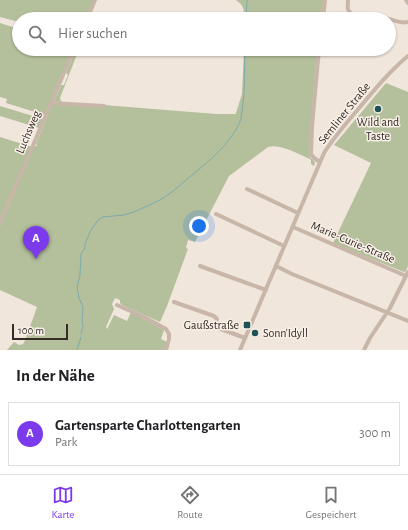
<!DOCTYPE html>
<html lang="de">
<meta charset="utf-8">
<style>
:root{--surface:#fff;--page:#f2f2f2;--text:#202124;--muted:#757577;--line:#e0e0e0;--accent:#7c3aed}
body{margin:0;font-family:"Alegreya Sans",sans-serif;background:var(--page);color:var(--text)}
.scale{position:absolute;left:12px;bottom:10px;width:56px;box-sizing:border-box;padding-left:4px;border:2px solid #352c28;border-top:0;font-size:11px;line-height:14px;white-space:nowrap;color:#352c28;-webkit-text-stroke:3px #f8f0e7;paint-order:stroke}
.you{position:absolute;left:199px;top:226px;width:14px;height:14px;margin:-10px;border:3px solid #fff;border-radius:50%;background:#1a73e8;box-shadow:0 0 0 6px #1a73e833}
.badge{display:grid;place-items:center;width:26px;height:26px;border-radius:50%;background:var(--accent);color:#fff;font-size:13px;font-weight:700}
.pin{position:absolute;translate:-50% -33px;filter:drop-shadow(0 1px 2px #0008)}
.pin::after{content:'';position:absolute;top:21px;width:14px;height:12px;background:inherit;clip-path:polygon(0 0,100% 0,50% 100%)}
.list{margin:0;padding:0;list-style:none}
h2{display:flex;justify-content:space-between;align-items:center;height:52px;margin:0;padding:0 16px;font-size:17px}
h2 small{font-size:13px;font-weight:400;color:var(--muted)}
.list li{display:grid;grid-template-columns:26px 1fr auto;gap:12px;align-items:center;box-sizing:border-box;height:64px;margin:0 8px 8px;padding:0 8px;border:1px solid var(--line);border-radius:0px}
.list b{display:block;font-size:15px;white-space:nowrap}
.list p{margin:0;font-size:13px;white-space:nowrap;color:var(--muted)}
.list em{font-size:13px;font-style:normal;color:var(--muted)}
.icon{flex:none;width:22px;height:22px;fill:none;stroke:currentColor;stroke-width:2;stroke-linecap:round;stroke-linejoin:round}
.map{position:relative;flex:none;width:408px;height:350px;overflow:hidden}
.search{position:absolute;background:var(--surface);box-shadow:0 1px 3px #0004;left:12px;right:12px;top:12px;height:44px;display:flex;align-items:center;gap:10px;box-sizing:border-box;padding:0 14px;border-radius:22px;color:var(--muted);font-size:15px}
.sheet{height:124px;background:var(--surface)}
nav{display:flex;justify-content:space-around;align-items:center;box-sizing:border-box;height:56px;border-top:1px solid var(--line);background:var(--surface);font-size:11px;color:var(--muted)}
nav a{display:grid;justify-items:center;gap:2px}
nav .on{color:var(--accent)}
.map>svg:first-child{display:block}
.green{fill:#b4bf9c}
.lines{fill:none;stroke-linecap:round;stroke-linejoin:round}
.stream{stroke:#7cabac;stroke-width:1}
.minor{stroke:#c8b6a8;stroke-width:4}
.poi-dot{fill:#1f5254;stroke:#f8f0e7;stroke-width:1.5}
.labels{text-anchor:middle;dominant-baseline:central;stroke-width:3;stroke-linejoin:round;paint-order:stroke}
.street-label{font-size:12px;fill:#352c28;stroke:#f8f0e7}
.poi-label{font-size:12px;fill:#352c28;stroke:#f8f0e7}
</style>
<div class="map">
<svg width="408" height="350" viewBox="0 0 408 350">
<rect width="100%" height="100%" fill="#f0e6db"/>
<path class="green" d="M0,0H94L86,19H19V22L0,17Z
M236,0H324L322,19H244C244,10 244,5 236,0Z
M0,23L19,29V49H73L45,115L6,103L7,99L0,97Z
M76,49H79L60,98L61,101L63,103L54,101L61,85H64L68,75L66,73Z
M244,49H318C314,75 313,100 311,126C310,137 309,146 310,157L315,162L314,166L311,164V160L310,159C298,154 280,143 268,147L229,176L195,242L188,240L186,248L188,249L167,306L160,322L122,305L120,303V300L115,298L112,304L114,309L106,327L107,329L114,315L127,321L131,312L164,330L161,339L167,342L164,350H7L14,342L19,345L23,344L26,338L37,307L0,290V226L34,146H37L36,144L52,105H104L216,114H235L236,113L242,94Z
M386,83L408,92V266L406,271L404,272L333,243L371,163L334,145Z
M0,106L43,119L39,128L0,116Z
M0,137L32,147L0,221Z"/>
<g class="lines">
<path class="stream" d="M246,19L247,0
M81,334L83,326L82,320L83,307L79,298L77,287L80,275L81,254L85,248V244L90,232L98,220L103,217L124,215L134,212L160,200L172,192L210,160L225,145L236,130L241,119L244,95L245,49
M77,350L81,337"/>
<path class="minor" d="M348,0C348,7 346,10 352,14L389,19
M406,0L408,3
M87,19L95,0
M323,19L325,0
M389,19C396,21 401,24 408,22
M319,49L312,126L311,154L314,158L320,162
M52,103L104,106
M247,189L298,213
M216,214L284,246
M0,223L74,49
M293,227L406,276
M200,266L266,290
M276,266L292,274L408,321
M174,302L214,316L217,319L216,324L218,328L245,338
M117,305L144,317L166,329L169,334V339L166,350
M240,350L324,153C334,137 347,122 360,107C375,89 390,71 408,56
M364,350L370,338L390,308L408,272"/>
</g>
<g class="poi-dot">
<circle cx="378" cy="109" r="4"/>
<rect x="243" y="321" width="8" height="8" rx="2"/>
<circle cx="255" cy="333" r="4"/>
</g>
<g class="labels">
<g class="street-label">
<text transform="translate(344 113) rotate(-51)">Semliner Straße</text>
<text transform="translate(28 132) rotate(-67)">Luchsweg</text>
<text transform="translate(353 242) rotate(23)">Marie-Curie-Straße</text>
</g>
<g class="poi-label">
<text x="378" y="122">Wild and<tspan x="378" dy="14">Taste</tspan></text>
<text x="239" y="325" text-anchor="end">Gaußstraße</text>
<text x="263" y="333" text-anchor="start">Sonn'Idyll</text>
</g>
</g>
</svg>
<div class="scale">100 m</div>
<div class="you"></div>
<div class="pin badge" style="left:36px;top:259px">A</div>
<div class="search"><svg class="icon" aria-label="search" viewBox="0 0 24 24"><circle cx="10" cy="10" r="6"/><path d="M15 15l6 6"/></svg>Hier suchen</div>
</div>
<section class="sheet">
<h2>In der Nähe<small></small></h2>
<ul class="list">
<li><span class="badge">A</span><div><b>Gartensparte Charlottengarten</b><p>Park</p></div><em>300 m</em></li>
</ul>
</section>
<nav>
<a class="on"><svg class="icon" aria-label="map" viewBox="0 0 24 24"><path d="M3 6l6-2 6 2 6-2v14l-6 2-6-2-6 2zM9 4v14M15 6v14"/></svg>Karte</a>
<a><svg class="icon" aria-label="directions" viewBox="0 0 24 24"><path d="M12 3l9 9-9 9-9-9zM9 14v-3h6M13 9l2 2-2 2"/></svg>Route</a>
<a><svg class="icon" aria-label="saved" viewBox="0 0 24 24"><path d="M7 4h10v16l-5-4-5 4z"/></svg>Gespeichert</a>
</nav>
